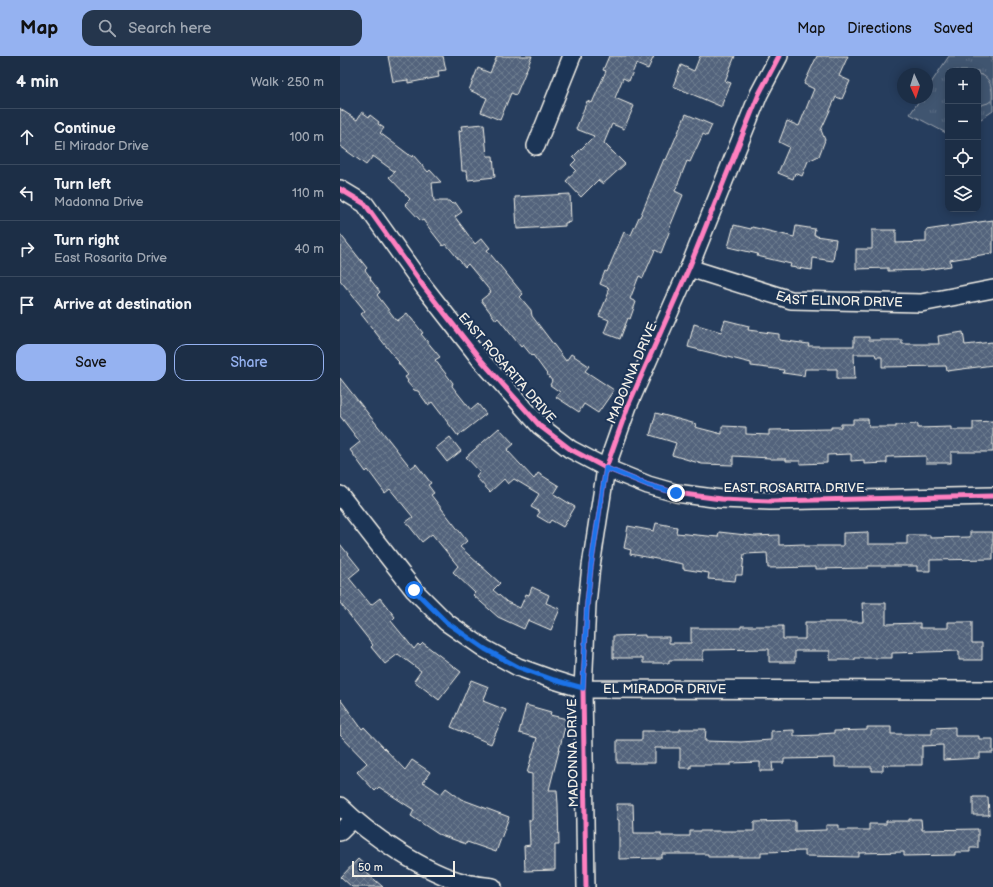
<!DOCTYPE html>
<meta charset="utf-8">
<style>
:root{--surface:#1c2e46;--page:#25364d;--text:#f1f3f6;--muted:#a0a8b3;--line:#3a4a5f;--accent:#95b2f1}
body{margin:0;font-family:"Balsamiq Sans",sans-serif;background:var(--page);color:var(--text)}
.controls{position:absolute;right:12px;top:12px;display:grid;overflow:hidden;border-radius:8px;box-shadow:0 2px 10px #0003}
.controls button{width:36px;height:36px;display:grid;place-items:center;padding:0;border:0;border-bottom:1px solid var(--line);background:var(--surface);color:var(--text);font:20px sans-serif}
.compass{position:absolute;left:557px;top:12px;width:36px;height:36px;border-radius:50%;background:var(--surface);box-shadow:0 2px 10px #0003;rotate:176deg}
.scale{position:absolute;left:12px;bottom:10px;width:103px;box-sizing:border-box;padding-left:4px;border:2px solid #f4f1e8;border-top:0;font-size:11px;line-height:14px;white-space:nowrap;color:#f4f1e8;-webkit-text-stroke:3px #1d3557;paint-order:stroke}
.stop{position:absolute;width:12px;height:12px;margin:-9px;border:3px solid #1a73e8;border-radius:50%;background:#fff}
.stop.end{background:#1a73e8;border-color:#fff;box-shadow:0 1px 4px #0008}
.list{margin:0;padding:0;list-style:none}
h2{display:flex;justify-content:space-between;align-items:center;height:52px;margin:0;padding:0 16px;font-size:17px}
h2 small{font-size:13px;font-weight:400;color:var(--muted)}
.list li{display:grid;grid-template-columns:26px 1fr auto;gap:12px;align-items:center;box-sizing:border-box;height:56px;padding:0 16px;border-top:1px solid var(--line)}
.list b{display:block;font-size:15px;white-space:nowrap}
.list p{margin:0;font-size:13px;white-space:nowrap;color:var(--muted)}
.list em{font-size:13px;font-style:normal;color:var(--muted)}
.actions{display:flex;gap:8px;padding:12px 16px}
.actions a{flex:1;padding:9px 0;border:1px solid var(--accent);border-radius:12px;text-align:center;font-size:14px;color:var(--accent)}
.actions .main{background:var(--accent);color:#111}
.icon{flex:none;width:22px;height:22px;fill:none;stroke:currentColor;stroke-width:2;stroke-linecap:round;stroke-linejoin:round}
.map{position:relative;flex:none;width:653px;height:831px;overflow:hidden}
header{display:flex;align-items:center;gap:24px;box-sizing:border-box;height:56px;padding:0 20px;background:var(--accent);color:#111}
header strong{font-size:19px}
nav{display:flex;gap:22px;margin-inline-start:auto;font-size:14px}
.search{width:280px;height:36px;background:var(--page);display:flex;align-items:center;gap:10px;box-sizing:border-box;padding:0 14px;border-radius:12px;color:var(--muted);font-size:15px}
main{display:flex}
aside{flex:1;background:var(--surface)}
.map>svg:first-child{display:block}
.grass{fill:url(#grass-tufts);stroke:#9aa2ac}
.garden{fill:#40546f;stroke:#9aa2ac}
.building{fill:url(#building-cross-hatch);stroke:#f4f1e8}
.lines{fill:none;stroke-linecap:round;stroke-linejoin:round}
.minor-casing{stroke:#f4f1e8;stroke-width:20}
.minor{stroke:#1d3557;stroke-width:17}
.cycleway-casing{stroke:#1d3557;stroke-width:8}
.cycleway{stroke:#ff80c0;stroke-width:5}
.route{stroke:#1a73e8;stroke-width:5}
.labels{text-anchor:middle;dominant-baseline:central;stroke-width:4;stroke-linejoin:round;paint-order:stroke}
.street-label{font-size:13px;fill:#f4f1e8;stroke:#1d3557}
</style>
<header>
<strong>Map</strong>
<div class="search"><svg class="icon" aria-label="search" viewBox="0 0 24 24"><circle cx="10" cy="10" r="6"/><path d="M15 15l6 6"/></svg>Search here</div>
<nav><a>Map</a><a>Directions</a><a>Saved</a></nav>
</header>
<main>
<aside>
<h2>4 min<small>Walk · 250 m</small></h2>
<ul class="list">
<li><svg class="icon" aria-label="ahead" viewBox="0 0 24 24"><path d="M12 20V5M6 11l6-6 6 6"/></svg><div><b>Continue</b><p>El Mirador Drive</p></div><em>100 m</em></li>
<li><svg class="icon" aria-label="left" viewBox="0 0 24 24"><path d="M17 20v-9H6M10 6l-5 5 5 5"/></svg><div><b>Turn left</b><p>Madonna Drive</p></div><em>110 m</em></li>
<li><svg class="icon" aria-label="right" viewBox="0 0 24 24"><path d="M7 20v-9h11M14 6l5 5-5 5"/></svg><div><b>Turn right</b><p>East Rosarita Drive</p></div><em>40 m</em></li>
<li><svg class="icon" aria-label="arrive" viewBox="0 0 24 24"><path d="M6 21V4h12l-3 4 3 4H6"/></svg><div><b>Arrive at destination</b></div></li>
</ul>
<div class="actions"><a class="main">Save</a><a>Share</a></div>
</aside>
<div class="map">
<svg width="653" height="831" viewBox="0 0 653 831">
<defs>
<pattern id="grass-tufts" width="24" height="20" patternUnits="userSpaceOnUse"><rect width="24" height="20" fill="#40546f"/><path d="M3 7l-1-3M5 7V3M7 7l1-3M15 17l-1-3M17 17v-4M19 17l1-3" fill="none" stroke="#5c6d84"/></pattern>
<pattern id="building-cross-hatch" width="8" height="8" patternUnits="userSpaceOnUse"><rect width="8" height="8" fill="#52647b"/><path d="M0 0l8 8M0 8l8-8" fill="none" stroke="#6c7b8e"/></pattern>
</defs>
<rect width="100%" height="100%" fill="#263d5d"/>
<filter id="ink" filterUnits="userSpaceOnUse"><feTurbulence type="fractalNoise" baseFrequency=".025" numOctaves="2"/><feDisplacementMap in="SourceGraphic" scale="8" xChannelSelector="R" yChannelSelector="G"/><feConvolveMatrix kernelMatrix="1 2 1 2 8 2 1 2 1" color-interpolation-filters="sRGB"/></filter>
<g filter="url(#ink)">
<path class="grass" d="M609,0H653V55L638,65V15H608V78L570,58L581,42H587V33Z"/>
<path class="garden" d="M638,18C650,19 653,33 652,44L648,47L638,50Z"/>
<path class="building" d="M48,0H103L106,14L98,15L99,21L68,27V24L53,26Z
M157,0H192L176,39L171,37L160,64L141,56L147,42L129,34L138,12L150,17Z
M269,0H314L308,13L296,8L289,25L283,22L275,42L294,50L284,73L272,68L264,87L285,108L263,128L258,124L241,141L226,125L236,114L231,109L236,104L233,101L254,80L236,73L247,45L252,47L266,15L263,14Z
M360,0H395L385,25L391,27L382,48V51L333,30L341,9L354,15Z
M477,0H508L499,20L510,25L502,43L496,41L481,74L485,84L479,100L468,105L462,120L455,117L453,123L438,117L449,91L439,86L447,65L459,70L474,33L464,28Z
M0,53L17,64L22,56L29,61L30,59L39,66L38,68L44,72L40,77L72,101L73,99L88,116L90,114L101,126L92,127L94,145H109L112,148L115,146L122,156L115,161L135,188L142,182L150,192L147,194L183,238L180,241L191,254L192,260L226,305L231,298L249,310L245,315L274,334L258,357L244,348L239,356L216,341L220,336L210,329L212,325L193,299L192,300L183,289L181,291L158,262L156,264L141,244L151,236L128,208L125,211L106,188L103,190L83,164L81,165L65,148L70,143L49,121L55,116L33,100L26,109L0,90Z
M346,58L372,69L367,80L363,78L350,106L347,105L335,135L343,139L329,173L330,174L321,197L315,194L303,222L299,220L290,243L296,246L290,263L288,262L280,283L264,277L269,264L259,260L269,236L267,235L269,232L260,228L265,215L267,216L284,176L291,179L299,161H300L324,103L326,104Z
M144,68L147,100H153L155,121L128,124L127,115H122L119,75L122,74L121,70Z
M230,138L231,166L225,167V170L177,173L175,141Z
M653,164V197L610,204L611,210L583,214L548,215V212L516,213V193H532V174H556V187L586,186V174Z
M394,169L411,173L412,171L454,181L456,170L475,173L474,179H476V180L496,183L493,205L473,202L472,214L450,211L451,208L417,200L418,198L388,191Z
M0,178L27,212L25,214L31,222L30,223L40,236L37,239L57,265L67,257L83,277L81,278L100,301L95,304L113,327L112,330L131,354L138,348L146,358L118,380L92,346L88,349L78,335L74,334L67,326L68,325L65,321L68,319L58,307L59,306L57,304L21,258L25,255L0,224Z
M385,264L409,270L408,274L439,278V284L469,288L468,290H514V281H529V284H562V288H599L598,280L623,276L625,289L652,286L653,309L607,315L606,310L542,311V301H536L535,298H514L515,323H497V313H465L464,320L443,317L444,314L411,310V307L348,291L354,268L381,276Z
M0,322L71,412L76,408L91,427L88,429L94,437L91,439L127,485L120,491L160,527L153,534L167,546L180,552L186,538L189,539L192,531L209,539L206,547L220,553L211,574L188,564L184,573L158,561L133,539L135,537L113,516L118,510L92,478L82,486L66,466L73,461L50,433L45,437L28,414L26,416L10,394L20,386L0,360Z
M316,357L356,368L355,371L382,378V370L406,371V378L429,379V374L491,373V371H501V368H513V363H528L529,371H556V369L578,368V372L611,371V374H633V366L653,365V396H611V407H586V400L547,401V407L524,408V404L511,405V398L487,399V407L460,408V405H446V403H430V402L393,400V409L362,408L332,399L336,387L310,379Z
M159,372L174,388L167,394L194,423L198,417L219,430L214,438L235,451L223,471L211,464L209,467L197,460L200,456L191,451L199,438L174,423L168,428L164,423L150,436L136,421L140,416L126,401Z
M110,381L121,395L107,406L96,392Z
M316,467L337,471L336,477L378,481L379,476L415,480L439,479V489L464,488V490H503V477L528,476V488H567V479H590V482L630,481V476H653V503L590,504V515H577V510H528V512L476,513V511L428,512L427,497L404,498L402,519H396L395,525L368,523L369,517L343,513V508L290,498L291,494L284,492L288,470L314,475Z
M0,488L20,513L9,522L31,549L40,542L55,561L51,565L74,593L78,588L80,590L83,587L121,616L99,644L74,625L81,615L58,598L45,608L31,591L33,589L0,547Z
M522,547H546V568L580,567V572H608V566H632V587H642V604H619V595L552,597V602H515V604H490V595H455V606H429V593L363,594V604H329V607H303V602H273V580L305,579V581H329V587H351V572H401V570H443V583H465V566H523Z
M131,624L149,631L143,645L166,654L151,688L111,671Z
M0,643L22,673L24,671L65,714L72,704L90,716L83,726L101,738L106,732L121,743L169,761L156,796L127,786L126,788L98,778L71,760L74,754L39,731L35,735L17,716L27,707L0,679Z
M186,649L211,656L210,659L227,663L209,734H217L218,748L219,789H215V814L185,815L184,790L190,789L189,764H192V718L187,717L197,682L179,677Z
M527,671H551V678H592V672L615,671V680H639V683H653V697H640V702L603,704V689L582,690V709H543V715H532V711H495V702L444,703V707H432L433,715H420V706L391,707V709H351V712H340V692H315V707H277V684H302V675H340V673H366L365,685L401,686L431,684V675L454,674V680L479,679V678L494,677V675L527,674Z
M633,741H648L649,759H633Z
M276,748H293L294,777H321V780H350V775H414V766L455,765V775L486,774V769H499V774H529V768H546V765H569V763H581L582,774L638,773V792H630V796H615V799L564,800V796L519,797V801L465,800V795L421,796V801H368V798H322V802L279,803V764H277Z
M18,803L30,814L27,817L43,831H12L1,821Z"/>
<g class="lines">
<defs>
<g id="minor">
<path d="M196,90L232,0"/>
<path d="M0,133L25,148L84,231L141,304L200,370L230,393L266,412L308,429L336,437L381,443L430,445L653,440"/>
<path id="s1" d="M349,212L451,244L581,247L653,233"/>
<path id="s2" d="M0,439L74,534L106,566L145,593L178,611L214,624L243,633L653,634"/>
<path d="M0,750C29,779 85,817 126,827C135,829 144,830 153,831"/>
<path d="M0,776L13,763"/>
<path d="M246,831L243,633L247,548L251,510L266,412L288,350L349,212L419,38L439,0"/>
</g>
</defs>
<use href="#minor" class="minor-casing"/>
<use href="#minor" class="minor"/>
<defs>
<path id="cycleway" d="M0,133L25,148L84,231L141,304L200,370L230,393L266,412L308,429L336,437L381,443L430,445L653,440
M246,831L243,633L247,548L251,510L266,412L288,350L349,212L419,38L439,0"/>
</defs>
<use href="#cycleway" class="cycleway-casing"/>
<use href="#cycleway" class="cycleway"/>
</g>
</g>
<g class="lines" filter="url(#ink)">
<path class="route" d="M74,534L106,566L145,593L178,611L214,624L243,632L247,548L251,510L266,412L308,429L336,437"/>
</g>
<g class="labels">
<g class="street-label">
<text stroke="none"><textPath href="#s1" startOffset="155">EAST ELINOR DRIVE</textPath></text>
<text transform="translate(167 312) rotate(49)">EAST ROSARITA DRIVE</text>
<text transform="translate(292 317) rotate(-67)">MADONNA DRIVE</text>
<text x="454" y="432">EAST ROSARITA DRIVE</text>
<text stroke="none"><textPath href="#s2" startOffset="401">EL MIRADOR DRIVE</textPath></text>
<text transform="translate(233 697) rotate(-91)">MADONNA DRIVE</text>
</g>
</g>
</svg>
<div class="controls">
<button>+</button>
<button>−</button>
<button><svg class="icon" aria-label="locate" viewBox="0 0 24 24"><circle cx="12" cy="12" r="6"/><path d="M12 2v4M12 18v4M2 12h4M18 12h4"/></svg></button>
<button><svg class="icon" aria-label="layers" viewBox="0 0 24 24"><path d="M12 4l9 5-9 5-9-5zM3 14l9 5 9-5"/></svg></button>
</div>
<svg class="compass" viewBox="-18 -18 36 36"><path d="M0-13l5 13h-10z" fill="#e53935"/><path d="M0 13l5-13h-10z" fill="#a0a8b3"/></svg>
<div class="scale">50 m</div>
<div class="stop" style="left:74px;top:534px"></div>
<div class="stop end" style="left:336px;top:437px"></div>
</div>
</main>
